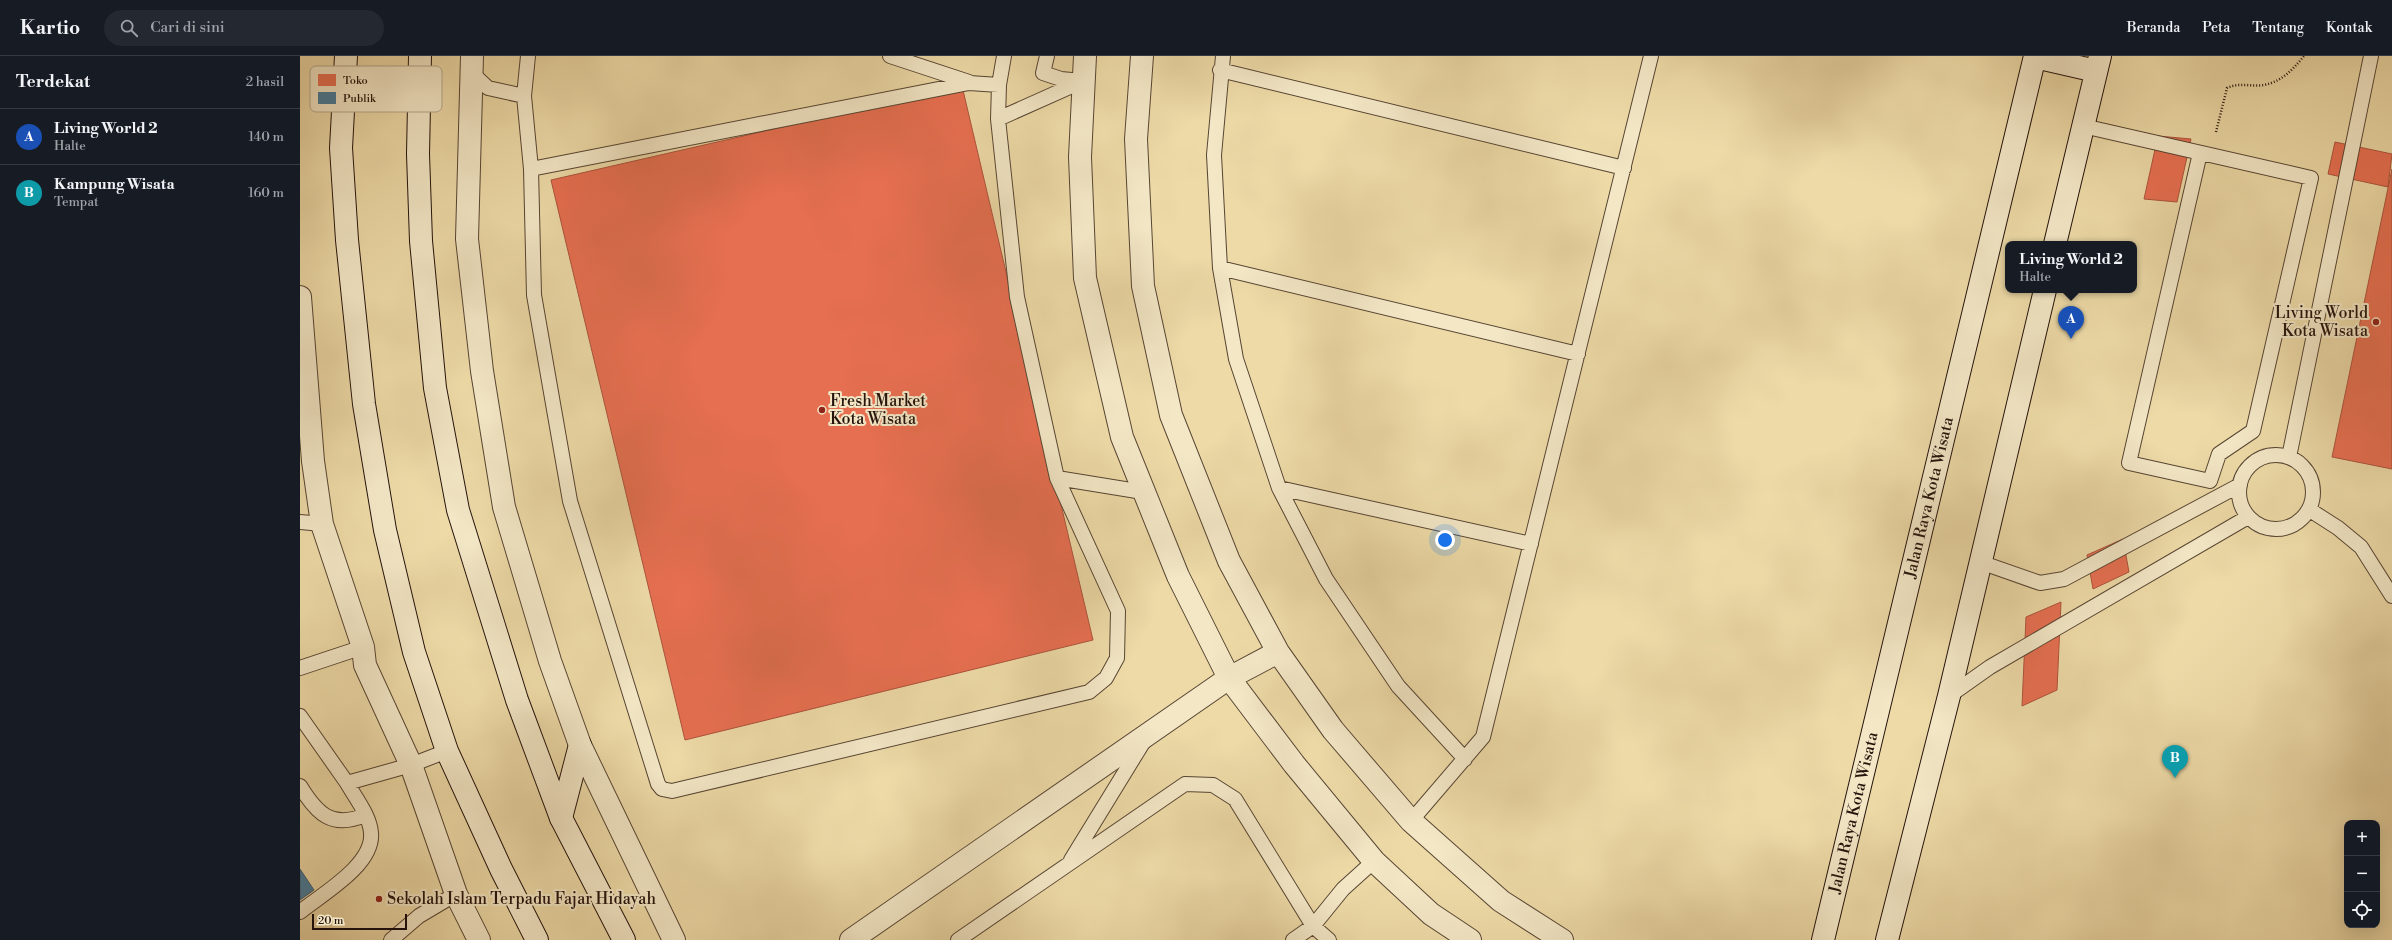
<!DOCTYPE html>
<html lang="id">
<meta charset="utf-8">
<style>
:root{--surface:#171b24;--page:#242831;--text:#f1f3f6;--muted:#9ea1a6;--line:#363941;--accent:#d93025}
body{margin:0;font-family:"Libre Bodoni",serif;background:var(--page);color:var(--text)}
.controls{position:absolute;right:12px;bottom:12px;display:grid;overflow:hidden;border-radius:8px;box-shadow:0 4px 16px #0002}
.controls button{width:36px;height:36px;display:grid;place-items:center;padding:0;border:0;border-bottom:1px solid var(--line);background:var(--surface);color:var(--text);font:20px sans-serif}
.scale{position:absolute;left:12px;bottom:10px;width:95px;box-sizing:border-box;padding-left:4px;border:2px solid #25130c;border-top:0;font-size:11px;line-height:14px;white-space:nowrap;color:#25130c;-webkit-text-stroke:3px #f3e7c6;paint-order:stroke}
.you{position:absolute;left:1145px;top:484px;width:14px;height:14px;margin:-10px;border:3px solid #fff;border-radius:50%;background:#1a73e8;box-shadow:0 0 0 6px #1a73e833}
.badge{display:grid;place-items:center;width:26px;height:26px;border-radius:50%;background:var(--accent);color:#fff;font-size:13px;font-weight:700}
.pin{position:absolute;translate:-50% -33px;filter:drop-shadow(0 1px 2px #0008)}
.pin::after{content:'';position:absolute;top:21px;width:14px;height:12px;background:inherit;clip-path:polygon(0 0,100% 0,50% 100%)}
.popup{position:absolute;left:1705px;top:185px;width:132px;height:52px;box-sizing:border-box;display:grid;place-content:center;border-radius:8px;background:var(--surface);filter:drop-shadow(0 1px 3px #0005);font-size:13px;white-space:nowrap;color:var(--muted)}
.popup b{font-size:15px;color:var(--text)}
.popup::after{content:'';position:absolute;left:50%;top:100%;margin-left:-8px;border:8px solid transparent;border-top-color:var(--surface)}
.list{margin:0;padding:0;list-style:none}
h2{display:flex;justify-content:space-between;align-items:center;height:52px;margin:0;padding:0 16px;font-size:17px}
h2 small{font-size:13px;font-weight:400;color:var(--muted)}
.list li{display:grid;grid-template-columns:26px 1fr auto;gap:12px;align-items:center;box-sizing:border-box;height:56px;padding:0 16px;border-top:1px solid var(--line)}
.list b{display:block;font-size:15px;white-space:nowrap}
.list p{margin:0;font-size:13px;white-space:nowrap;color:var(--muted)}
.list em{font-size:13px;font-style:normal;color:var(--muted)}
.icon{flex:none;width:22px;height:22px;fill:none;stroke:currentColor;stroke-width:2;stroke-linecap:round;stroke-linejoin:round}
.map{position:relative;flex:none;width:2092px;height:884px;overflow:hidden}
header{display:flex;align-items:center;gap:24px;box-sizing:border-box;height:56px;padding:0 20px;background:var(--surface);border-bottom:1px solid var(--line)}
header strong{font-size:19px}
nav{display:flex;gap:22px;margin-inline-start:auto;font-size:14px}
.search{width:280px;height:36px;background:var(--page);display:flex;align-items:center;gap:10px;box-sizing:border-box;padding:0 14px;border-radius:22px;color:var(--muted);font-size:15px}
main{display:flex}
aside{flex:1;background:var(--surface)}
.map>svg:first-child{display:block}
.shops{fill:#e76f51;stroke:#ad533c}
.public{fill:#457b9d;stroke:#3b5c72}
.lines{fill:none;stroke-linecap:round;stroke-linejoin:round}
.lane-casing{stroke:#574533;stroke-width:16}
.street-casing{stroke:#574533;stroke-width:24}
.secondary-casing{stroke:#25130c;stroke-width:24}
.path{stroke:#25130c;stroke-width:2.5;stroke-dasharray:1 2;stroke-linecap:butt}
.lane{stroke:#f3e7c6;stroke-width:14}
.street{stroke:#f3e7c6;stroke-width:22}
.secondary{stroke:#f3e7c6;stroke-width:22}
.poi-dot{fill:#8f2418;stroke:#f3e7c6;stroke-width:1.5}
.labels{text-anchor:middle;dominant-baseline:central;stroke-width:4;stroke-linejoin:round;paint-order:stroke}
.poi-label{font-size:16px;fill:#25130c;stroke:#f3e7c6;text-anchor:start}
.street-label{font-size:16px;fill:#25130c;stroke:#f3e7c6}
.key{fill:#f3e7c6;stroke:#b5a78e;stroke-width:1}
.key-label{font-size:11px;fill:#25130c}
</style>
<header>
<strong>Kartio</strong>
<div class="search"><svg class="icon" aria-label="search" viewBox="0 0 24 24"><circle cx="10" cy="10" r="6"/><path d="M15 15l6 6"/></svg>Cari di sini</div>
<nav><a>Beranda</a><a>Peta</a><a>Tentang</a><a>Kontak</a></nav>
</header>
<main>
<aside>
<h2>Terdekat<small>2 hasil</small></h2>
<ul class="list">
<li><span class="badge" style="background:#1a4fb4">A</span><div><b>Living World 2</b><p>Halte</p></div><em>140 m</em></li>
<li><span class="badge" style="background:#0f9aa8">B</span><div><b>Kampung Wisata</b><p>Tempat</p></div><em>160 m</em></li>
</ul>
</aside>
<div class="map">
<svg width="2092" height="884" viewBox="0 0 2092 884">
<rect width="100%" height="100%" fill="#eddaa7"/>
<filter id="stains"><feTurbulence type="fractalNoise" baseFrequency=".005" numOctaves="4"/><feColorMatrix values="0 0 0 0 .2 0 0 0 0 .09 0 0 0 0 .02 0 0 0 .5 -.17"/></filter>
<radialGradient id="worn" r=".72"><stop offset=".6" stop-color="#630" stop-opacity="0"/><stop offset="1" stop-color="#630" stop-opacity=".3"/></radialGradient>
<path class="shops" d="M662,30L793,584L385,684L251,124Z
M1858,80L1891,83L1877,146L1844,143Z
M2035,86L2092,98L2088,131L2028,118Z
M2092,113V413L2032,401Z
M1823,483L1829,516L1793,533L1787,499Z
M1761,546L1757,634L1722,650L1726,561Z"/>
<path class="public" d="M0,813L14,834L0,844Z"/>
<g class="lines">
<defs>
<path id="lane" d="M228,0L224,40L231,113L234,239L270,445L358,728L362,733L372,735L789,636L806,622L817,602L818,555L757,422L717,241L698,63L699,29L704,0
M590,0L669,26
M747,0L743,17L761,23L782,25
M923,0L914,99L920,212L936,303L979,432L1026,523L1098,630L1165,703
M920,14L1324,112
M172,17L188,32L224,40
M698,63L783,25
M1783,70L2011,122L1953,375L1919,398L1910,425L1829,407L1900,97
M231,113L669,27L699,29
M920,212L1278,298
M1939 436a37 37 0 1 1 74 0a37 37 0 1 1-74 0Z
M1989,401L2071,0
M757,422L843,436
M979,432L1231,488
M2010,454L2038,472L2061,491L2092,540
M0,466L22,468
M1680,506L1740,527L1764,523L1940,429
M0,612L63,591
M1649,640L1690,611L1948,461
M0,660L47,727
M0,730C17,758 32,773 65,759
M1111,765L1183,681L1351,0
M771,804L844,685
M0,856C22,838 74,809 71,777C70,760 55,741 47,727L111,709L147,695
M91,884L119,860L156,838
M658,884L885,728L913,729L935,743L1013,870L1043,833L1074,805
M993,884L1013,870L1029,884"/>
<path id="street" d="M172,0L167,183L182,315L204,451L250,605L280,689L374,884
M785,0L780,101L785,222L822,381L878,520L929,622L994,708L1074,805L1131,858L1170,884
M842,0L836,83L843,230L871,359L929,505L978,596L1033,674L1111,765L1201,845L1262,884
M0,241L13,405L22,468L63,591L65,609L111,709L156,838L179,884
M551,884L929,622L978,596"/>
<g id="secondary">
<path d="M46,0L41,92L47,184L64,348L85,474L114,596L147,695L201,813L237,884"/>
<path d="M120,0L118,98L121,185L135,332L158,454L217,644L261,762L324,884"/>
<path d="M1735,1L1796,15"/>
<path d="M1755,188L1800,0"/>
<path d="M261,762L280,689"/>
<path id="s1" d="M1523,884L1735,0"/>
<path d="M1587,884L1649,640L1745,234"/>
</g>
</defs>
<use href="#lane" class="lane-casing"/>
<use href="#street" class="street-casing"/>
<use href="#secondary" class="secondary-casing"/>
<path class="path" d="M1916,76L1927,32C1940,26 1951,31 1964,29C1983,25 1993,13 2004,0"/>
<use href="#lane" class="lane"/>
<use href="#street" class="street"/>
<use href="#secondary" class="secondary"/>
</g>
<g class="poi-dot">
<circle cx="2076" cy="266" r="4"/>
<circle cx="522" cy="354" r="4"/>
<circle cx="79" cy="843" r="4"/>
</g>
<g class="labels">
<g class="poi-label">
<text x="2068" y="257" text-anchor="end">Living World<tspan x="2068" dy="18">Kota Wisata</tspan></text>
<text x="530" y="345">Fresh Market<tspan x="530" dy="18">Kota Wisata</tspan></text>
<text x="87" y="843">Sekolah Islam Terpadu Fajar Hidayah</text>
</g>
<g class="street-label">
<text stroke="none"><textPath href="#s1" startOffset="455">Jalan Raya Kota Wisata</textPath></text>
<text stroke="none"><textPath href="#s1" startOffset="131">Jalan Raya Kota Wisata</textPath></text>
</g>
</g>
<rect x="10" y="10" width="132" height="46" rx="6" class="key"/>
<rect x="18" y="18" width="18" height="12" fill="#e76f51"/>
<rect x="18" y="36" width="18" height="12" fill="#457b9d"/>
<g class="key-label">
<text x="43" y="28">Toko</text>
<text x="43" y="46">Publik</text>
</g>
<rect width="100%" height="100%" filter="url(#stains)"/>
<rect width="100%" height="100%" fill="url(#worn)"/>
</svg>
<div class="controls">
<button>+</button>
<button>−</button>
<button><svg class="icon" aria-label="locate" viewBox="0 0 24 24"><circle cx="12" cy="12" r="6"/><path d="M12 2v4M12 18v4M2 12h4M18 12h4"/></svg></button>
</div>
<div class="scale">20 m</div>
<div class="you"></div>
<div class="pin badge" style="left:1771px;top:283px;background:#1a4fb4">A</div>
<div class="popup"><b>Living World 2</b>Halte</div>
<div class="pin badge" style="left:1875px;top:722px;background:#0f9aa8">B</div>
</div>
</main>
